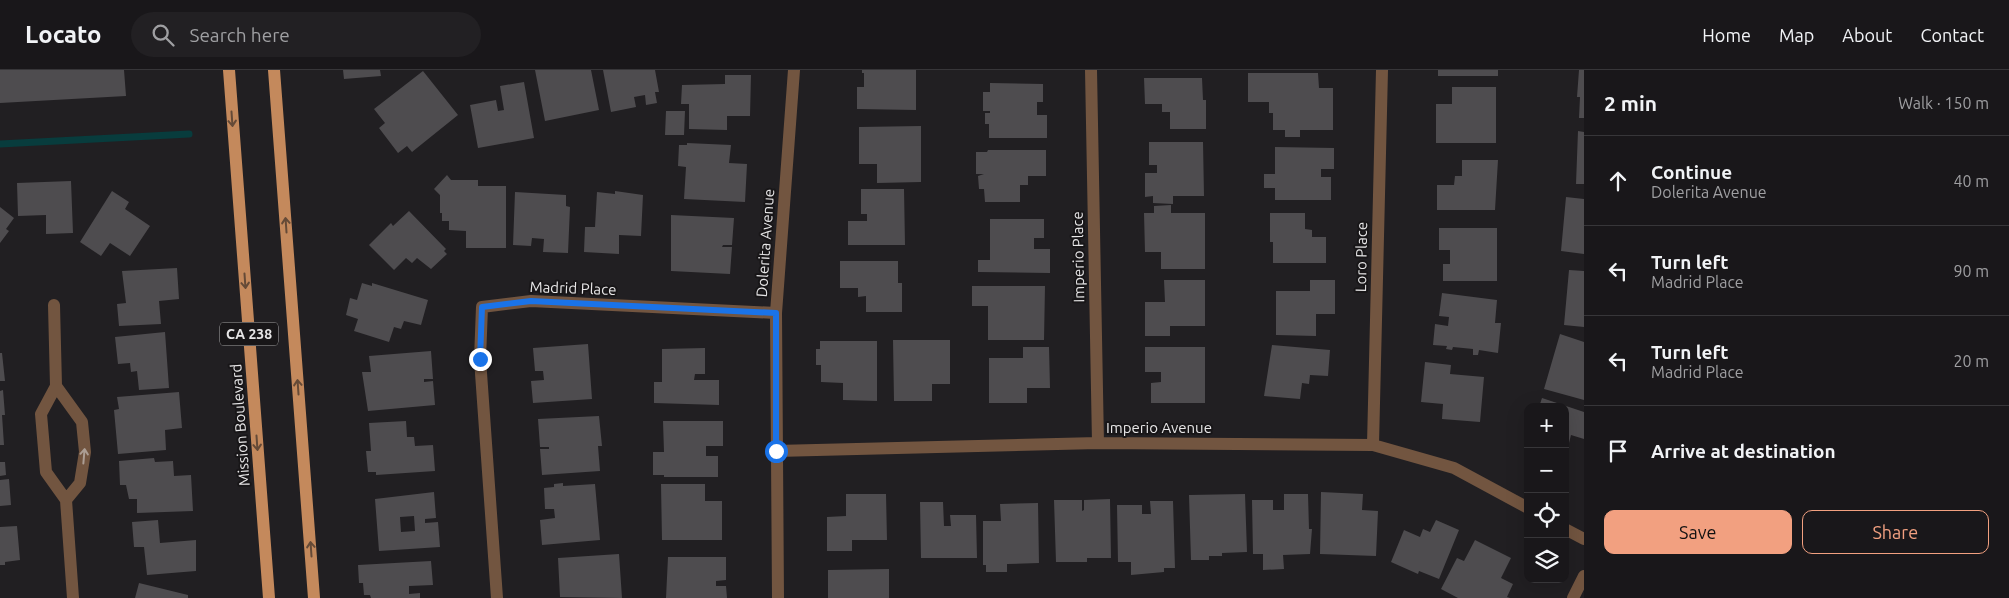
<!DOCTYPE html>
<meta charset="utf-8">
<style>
:root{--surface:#19171a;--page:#222023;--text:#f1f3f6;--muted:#9f9fa2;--line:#373639;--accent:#f2a080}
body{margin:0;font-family:Ubuntu,sans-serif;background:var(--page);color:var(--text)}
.controls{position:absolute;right:15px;bottom:15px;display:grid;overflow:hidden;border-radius:10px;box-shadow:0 5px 20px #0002}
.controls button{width:45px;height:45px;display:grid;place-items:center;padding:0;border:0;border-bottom:1px solid var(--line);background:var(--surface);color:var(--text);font:25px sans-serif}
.stop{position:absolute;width:15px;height:15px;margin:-11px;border:4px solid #1a73e8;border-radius:50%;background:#fff}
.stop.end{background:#1a73e8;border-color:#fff;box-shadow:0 1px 5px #0008}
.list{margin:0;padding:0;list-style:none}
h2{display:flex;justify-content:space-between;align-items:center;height:65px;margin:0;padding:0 20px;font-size:21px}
h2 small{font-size:16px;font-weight:400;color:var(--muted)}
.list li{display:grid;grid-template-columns:32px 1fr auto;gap:15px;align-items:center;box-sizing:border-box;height:90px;padding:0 20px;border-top:1px solid var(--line)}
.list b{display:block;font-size:19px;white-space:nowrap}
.list p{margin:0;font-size:16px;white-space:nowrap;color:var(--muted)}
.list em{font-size:16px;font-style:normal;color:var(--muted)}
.actions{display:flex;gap:10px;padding:15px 20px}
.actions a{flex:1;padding:11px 0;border:1px solid var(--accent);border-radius:10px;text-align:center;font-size:18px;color:var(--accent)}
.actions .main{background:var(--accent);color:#111}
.icon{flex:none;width:28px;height:28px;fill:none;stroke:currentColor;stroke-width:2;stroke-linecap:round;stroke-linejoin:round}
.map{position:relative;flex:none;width:1584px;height:528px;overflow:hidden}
header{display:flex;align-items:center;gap:30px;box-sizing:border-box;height:70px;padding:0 25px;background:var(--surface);border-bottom:1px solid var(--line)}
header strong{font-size:24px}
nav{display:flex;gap:28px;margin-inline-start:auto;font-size:18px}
.search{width:350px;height:45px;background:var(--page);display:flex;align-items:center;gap:12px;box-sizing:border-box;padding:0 18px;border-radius:28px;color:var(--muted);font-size:19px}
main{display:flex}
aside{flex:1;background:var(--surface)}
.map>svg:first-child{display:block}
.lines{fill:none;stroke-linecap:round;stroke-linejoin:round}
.stream{stroke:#083c3d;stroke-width:7}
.building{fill:#4e4c4f;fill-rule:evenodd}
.minor{stroke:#725540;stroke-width:12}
.major{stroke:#c4895c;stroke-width:12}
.oneway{stroke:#654a37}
.oneway2{stroke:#ac9e94}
.route{stroke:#1a73e8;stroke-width:6}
.labels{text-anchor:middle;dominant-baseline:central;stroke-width:4;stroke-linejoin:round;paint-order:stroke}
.shield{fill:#181618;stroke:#a9a8a9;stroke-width:1}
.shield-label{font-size:14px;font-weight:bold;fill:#e7e6e7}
.street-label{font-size:15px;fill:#e7e6e7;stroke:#181618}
</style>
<header>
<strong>Locato</strong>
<div class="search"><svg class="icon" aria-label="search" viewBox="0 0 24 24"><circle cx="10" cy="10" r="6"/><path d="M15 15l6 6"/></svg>Search here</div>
<nav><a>Home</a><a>Map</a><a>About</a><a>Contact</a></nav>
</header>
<main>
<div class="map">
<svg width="1584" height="528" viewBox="0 0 1584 528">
<rect width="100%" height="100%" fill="#211f22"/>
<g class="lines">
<path class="stream" d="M0,74L189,64"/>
</g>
<path class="building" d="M0,0H124L126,26L0,33Z
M343,0H380L381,6L344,9Z
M535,0H591L599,40L545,51Z
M603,0H655L659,22H655L657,33L646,35L645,25L634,27L636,37L611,42Z
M862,0H916V40L857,39V17H864V3H862Z
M1438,0H1498V6H1438Z
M1579,0H1584V48H1579L1580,27H1577Z
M423,1L458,45L412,82L407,76L398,83L379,58L385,53L374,39Z
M1248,3H1318L1319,18H1333V60H1300V67H1285V60H1273V43H1269V32H1248Z
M725,5H751L750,46H727V60L689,59V34H681L682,15L725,14Z
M1144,8H1202L1203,30H1206V59H1170V42H1162V34H1145Z
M524,12L534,68L478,78L470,35L496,30L498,41L504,40L500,16Z
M990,13L1043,14V32H1037V45H1047V68H989V54H985V43H990V41H983V22H990Z
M1452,17H1496V73H1436V34H1452Z
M666,41H685L684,65H665Z
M921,56V112L877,113V94H859V57Z
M1578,61L1584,62V114H1576Z
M1149,72H1203L1204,126H1173V134L1153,133V126L1145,127V103H1157V95H1149Z
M687,73L731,75L729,93L747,94L745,132L684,129L686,97L678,96L679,75H687Z
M1275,77L1334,78V99H1321V107H1331V130H1275V118H1264V104H1275Z
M988,80H1046V106H1028V115H1020V132H985L984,119H979L978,106L984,104H976V82H987Z
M1462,90H1498L1495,140H1437V115H1454L1455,106H1462Z
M447,105L451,110H478V116H506V178H466V161L449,160V151H442V143H440V125L434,119Z
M71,111L73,163L46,164V145L18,146L17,113Z
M861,119H904L905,175H848V151H867V144H861Z
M112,121L129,132L125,139L150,156L130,186L110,173L101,186L80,172Z
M615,121L643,125L641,166L619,165V184L584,182L585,157H595L597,122L615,124Z
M515,122L566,125V136L570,137L568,183L543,182L544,169L532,168L531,176L513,175Z
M1566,127L1584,129V184L1561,181Z
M1171,135V143H1205V199H1161V182H1145L1144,143H1154V136Z
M0,137L14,148L6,159L9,161L0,173Z
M409,141L446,179L444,181L447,184L431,199L417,188L412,193L406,188L394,200L369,175L391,153L393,156Z
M1270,143H1305V159L1312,160V167H1326V193H1273V172H1270Z
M671,145L734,148L732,175H723L722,177H732L730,204L671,201Z
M990,149H1044V168H1034V179H1050V203L978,202V190H990Z
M1439,158H1497V211H1443V194H1450V180H1439Z
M840,191H898V213H902V242H866V226L858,227V218H840Z
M177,198L179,229L159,231L161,254L119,256L117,234L126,233L122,201Z
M1569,200L1584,201V257L1564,255Z
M1164,210H1205V256H1170V266H1145V232H1165Z
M1310,210H1335V244H1316V266L1276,265V221H1310Z
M362,213L372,216V213L428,230L421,255L404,251L401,259L394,257L389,272L354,261L358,249L346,245L350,228L357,230Z
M972,216H1045L1044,270H988V236H972Z
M1442,223L1497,230L1495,253H1501L1498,283L1479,280L1478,285H1473V279L1453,277L1452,280L1446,279L1447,276L1433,275L1435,254L1448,256L1449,247L1439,246Z
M165,262L169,318L139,320L137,301L131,302L130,293L118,294L115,267Z
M1560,264L1584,272V330L1544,319Z
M893,270H950V314H932V331H894Z
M820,271H877V331L843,330V313L821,312V295H816V279H820Z
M588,274L592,329L533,333L531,311L544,310L543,301H535L533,278Z
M1272,275L1330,280L1328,306L1310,305L1309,314L1302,313L1300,329L1264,326Z
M1023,277H1049L1050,318H1027V333H989V288H1023Z
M1145,277H1205V333H1151V313L1161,312V302H1145Z
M705,278V304H695L694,310H719V335L654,333V312H662V279Z
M431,281L433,309H424V312L433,311L435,335L368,341L362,302H371L369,286Z
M0,283H2L5,311H0Z
M1425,292L1451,295L1450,304L1484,307L1480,352L1442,349L1443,334L1421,332Z
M3,320L5,345H2L4,375H0V321Z
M179,322L182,358L165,360L166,380L118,384L114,340L119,339L117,327Z
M1542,328L1584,342V369L1571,365L1569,373L1565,372V337H1539Z
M599,346L602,376H598L600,401L542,405L540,379H549V377H540L538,349Z
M406,351L407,367H414L415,376L433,375L435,401L376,405V402H368L366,381H371L369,353Z
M663,351H723V376H706V386H718V407H664V405H653V382H664Z
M154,388L155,392L173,391L174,406L191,405L193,441L137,443V429H129L126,415H120L119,391Z
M0,392H5L6,405L0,406Z
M9,409L11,435L0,436V410Z
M563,413V416L595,414L600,470L542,475L540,450L555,448L554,439H545L544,418L554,417V414Z
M661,414H705V431H722V470H662Z
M434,422L436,448L425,449V453L438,452L440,477L379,481L375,429ZM414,446L415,461L401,462L400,447Z
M1321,422L1363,424L1362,440L1378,441L1376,486L1320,484Z
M846,424H886L887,470H852V481H827V447L846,446Z
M1245,424L1247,482L1222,483V486H1209V490H1191L1189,425Z
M1284,424H1308L1309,459H1312L1310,484L1283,485L1284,499L1263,500V484H1253L1252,430H1273V440H1284Z
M1110,429L1111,488H1087V492H1056L1054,430H1082V441L1084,440V430Z
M1150,431H1173L1175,498H1164V502L1131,505V492H1118L1117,435H1142V444H1151Z
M920,432H943L944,456H951L950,445H976L977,488H921Z
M1038,433L1039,493L1007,494V502H986V495H983V451H1001L1000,434Z
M158,450L160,473L196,470V501L147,505L144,477H134L132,452Z
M1436,450L1459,460L1439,509L1419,501L1418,504L1391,492L1404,460L1420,467L1423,459L1430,462Z
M17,456L20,490L5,492V495H0V457Z
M1475,470L1511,488L1501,508L1513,514L1507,527L1510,528H1458L1441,519L1457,488L1464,491Z
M619,484L622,528L560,527L558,488Z
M668,487H726V510L716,511V516H726L727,528H666Z
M431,491L433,515L409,516V524L420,523V528H371L370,525H364L363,513H359L358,495Z
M889,499V528H828V500Z
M139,513L188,525V528H135Z"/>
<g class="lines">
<path class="minor" d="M1091,0L1098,373
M54,235L56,316L41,344L46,402L66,430L73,528
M56,316L82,352L85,382L80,413L66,430
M1373,375L1382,0
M776,381L1098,373L1373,375L1454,398L1528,438
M1565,459L1584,469
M497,528L480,289L482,237L531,231L776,243
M778,528L776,243L794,0
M1573,528L1584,506"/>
<path class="major" d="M229,0L269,528
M274,0L314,528"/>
</g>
<defs><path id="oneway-shaft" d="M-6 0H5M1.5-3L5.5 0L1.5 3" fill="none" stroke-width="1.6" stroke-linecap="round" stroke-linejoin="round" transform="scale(1.25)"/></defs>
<g class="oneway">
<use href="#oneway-shaft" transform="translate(232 49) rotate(86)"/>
<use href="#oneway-shaft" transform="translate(286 155) rotate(-94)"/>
<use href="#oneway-shaft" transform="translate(245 211) rotate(86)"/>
<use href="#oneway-shaft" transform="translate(298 317) rotate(-94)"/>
<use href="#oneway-shaft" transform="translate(257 373) rotate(86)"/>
<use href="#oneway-shaft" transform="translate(311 479) rotate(-94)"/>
</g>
<use class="oneway2" href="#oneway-shaft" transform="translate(84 386) rotate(-85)"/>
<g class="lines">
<path class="route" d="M480,289L482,237L531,231L776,243V381"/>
</g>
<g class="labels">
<rect class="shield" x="220" y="252.5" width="58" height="23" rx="4"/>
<g class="shield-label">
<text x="249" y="264">CA 238</text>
</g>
<g class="street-label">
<text transform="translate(765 173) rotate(-86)">Dolerita Avenue</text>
<text transform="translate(1078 187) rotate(-91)">Imperio Place</text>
<text transform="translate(1361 187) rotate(-89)">Loro Place</text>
<text transform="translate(573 218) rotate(2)">Madrid Place</text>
<text transform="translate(240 355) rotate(-94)">Mission Boulevard</text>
<text x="1159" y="357">Imperio Avenue</text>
</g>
</g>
</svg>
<div class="controls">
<button>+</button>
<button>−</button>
<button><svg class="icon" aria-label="locate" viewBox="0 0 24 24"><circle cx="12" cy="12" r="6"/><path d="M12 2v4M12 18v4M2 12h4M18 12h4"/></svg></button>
<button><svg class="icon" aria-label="layers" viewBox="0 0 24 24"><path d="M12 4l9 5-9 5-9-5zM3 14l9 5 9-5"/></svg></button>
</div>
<div class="stop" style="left:776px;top:381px"></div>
<div class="stop end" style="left:480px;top:289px"></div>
</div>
<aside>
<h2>2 min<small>Walk · 150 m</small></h2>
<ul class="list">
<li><svg class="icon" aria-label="ahead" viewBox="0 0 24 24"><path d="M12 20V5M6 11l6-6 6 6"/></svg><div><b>Continue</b><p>Dolerita Avenue</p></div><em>40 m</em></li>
<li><svg class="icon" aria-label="left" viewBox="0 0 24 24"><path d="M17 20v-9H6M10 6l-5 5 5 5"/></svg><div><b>Turn left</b><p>Madrid Place</p></div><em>90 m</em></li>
<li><svg class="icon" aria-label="left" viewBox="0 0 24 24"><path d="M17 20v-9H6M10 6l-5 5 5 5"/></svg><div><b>Turn left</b><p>Madrid Place</p></div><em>20 m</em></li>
<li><svg class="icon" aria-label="arrive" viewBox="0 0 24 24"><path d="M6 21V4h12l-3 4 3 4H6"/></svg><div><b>Arrive at destination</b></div></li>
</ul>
<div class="actions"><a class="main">Save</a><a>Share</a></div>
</aside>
</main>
